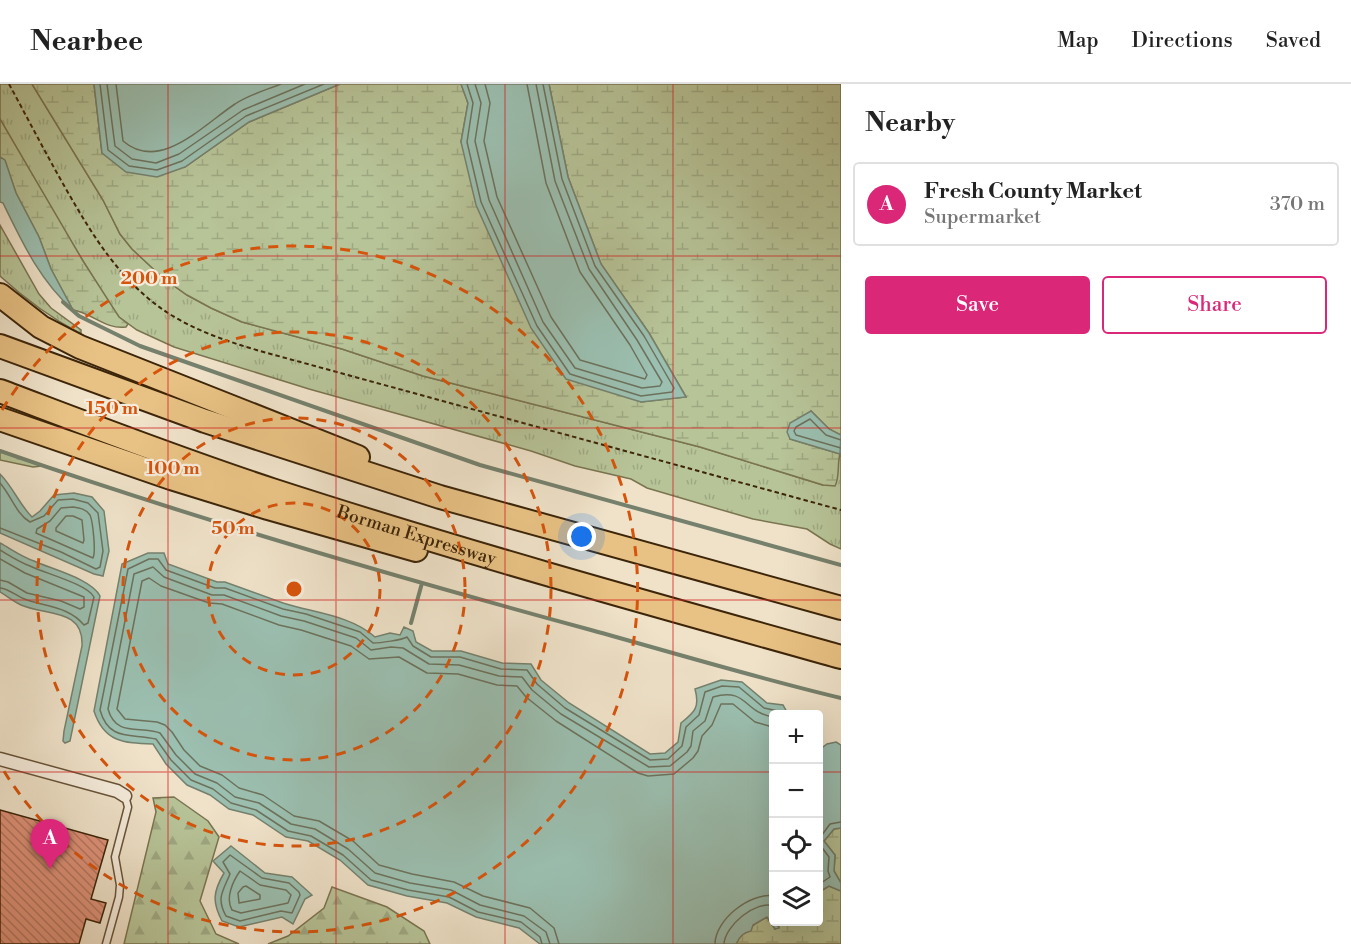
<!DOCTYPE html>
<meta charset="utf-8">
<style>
:root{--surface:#fff;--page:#f2f2f2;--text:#222;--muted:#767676;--line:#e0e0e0;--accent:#db2777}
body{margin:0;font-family:"Libre Bodoni",serif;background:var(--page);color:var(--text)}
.controls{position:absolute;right:18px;bottom:18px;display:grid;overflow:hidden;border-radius:6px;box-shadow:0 6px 24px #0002}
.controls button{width:54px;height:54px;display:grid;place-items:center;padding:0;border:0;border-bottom:2px solid var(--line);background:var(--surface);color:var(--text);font:30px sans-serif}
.you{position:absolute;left:582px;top:453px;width:21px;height:21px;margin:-15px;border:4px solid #fff;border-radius:50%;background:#1a73e8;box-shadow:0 0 0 9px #1a73e833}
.badge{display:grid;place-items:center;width:39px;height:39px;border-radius:50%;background:var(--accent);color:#fff;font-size:20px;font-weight:700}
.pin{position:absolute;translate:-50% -50px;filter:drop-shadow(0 2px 3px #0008)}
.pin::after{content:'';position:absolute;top:32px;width:21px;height:18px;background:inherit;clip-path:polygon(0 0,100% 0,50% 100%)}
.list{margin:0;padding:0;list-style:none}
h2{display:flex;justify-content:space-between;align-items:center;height:78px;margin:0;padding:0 24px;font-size:26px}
h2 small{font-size:20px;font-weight:400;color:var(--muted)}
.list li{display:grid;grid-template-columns:39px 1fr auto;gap:18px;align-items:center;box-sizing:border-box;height:84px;margin:0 12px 12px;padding:0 12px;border:2px solid var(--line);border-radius:6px}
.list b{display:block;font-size:22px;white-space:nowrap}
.list p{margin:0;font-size:20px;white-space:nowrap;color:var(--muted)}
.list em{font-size:20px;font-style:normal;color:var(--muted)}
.actions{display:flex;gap:12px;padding:18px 24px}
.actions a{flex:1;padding:14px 0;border:2px solid var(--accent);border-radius:6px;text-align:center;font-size:21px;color:var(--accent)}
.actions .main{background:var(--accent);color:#fff}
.icon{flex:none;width:33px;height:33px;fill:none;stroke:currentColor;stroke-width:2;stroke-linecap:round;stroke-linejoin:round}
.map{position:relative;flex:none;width:841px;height:860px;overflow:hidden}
header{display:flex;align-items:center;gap:36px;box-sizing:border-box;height:84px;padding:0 30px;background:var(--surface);border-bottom:2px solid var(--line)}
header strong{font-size:28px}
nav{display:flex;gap:33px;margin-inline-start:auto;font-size:21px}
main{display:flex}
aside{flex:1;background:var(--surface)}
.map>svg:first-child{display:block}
.grass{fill:url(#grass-tufts);stroke:#7a7450;stroke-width:1.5}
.forest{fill:url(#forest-firs);stroke:#7a7450;stroke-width:1.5}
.wetland{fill:url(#wetland-marsh);stroke:#7a7450;stroke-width:1.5}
.water{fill:#9bbfb0;stroke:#75816d;stroke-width:1.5}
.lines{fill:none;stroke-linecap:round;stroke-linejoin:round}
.shore{stroke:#6c725c;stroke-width:1.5}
.stream{stroke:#75816d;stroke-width:4}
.building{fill:url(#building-back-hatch);stroke:#3c2509;stroke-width:1.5}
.service-casing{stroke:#695439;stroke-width:9}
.minor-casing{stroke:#695439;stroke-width:15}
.motorway-casing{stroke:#3c2509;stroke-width:26}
.path{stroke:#3c2509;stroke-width:2;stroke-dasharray:4.5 3;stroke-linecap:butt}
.service{stroke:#f5ecdc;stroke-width:6}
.minor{stroke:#f5ecdc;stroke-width:12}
.motorway{stroke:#e8c184;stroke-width:22}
.grid{fill:none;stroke:#d62828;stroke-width:1.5;stroke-opacity:0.55}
.ring{fill:none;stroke:#d7540c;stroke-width:3;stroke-dasharray:10 8}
.labels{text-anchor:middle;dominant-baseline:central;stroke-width:4.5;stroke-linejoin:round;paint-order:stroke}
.street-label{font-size:18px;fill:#3c2509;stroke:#f5ecdc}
.centre{fill:#d7540c;stroke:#f5ecdc;stroke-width:3}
.ring-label{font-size:18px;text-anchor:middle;font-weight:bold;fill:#d7540c;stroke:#f5ecdc;stroke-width:4.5;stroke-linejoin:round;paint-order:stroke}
</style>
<header>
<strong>Nearbee</strong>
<nav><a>Map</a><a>Directions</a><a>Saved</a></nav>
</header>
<main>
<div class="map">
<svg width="841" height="860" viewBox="0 0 841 860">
<defs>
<pattern id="grass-tufts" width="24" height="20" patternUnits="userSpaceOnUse" patternTransform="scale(1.5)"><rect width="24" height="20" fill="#b7c498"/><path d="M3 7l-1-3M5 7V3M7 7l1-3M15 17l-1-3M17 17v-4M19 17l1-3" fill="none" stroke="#9ea882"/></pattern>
<pattern id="forest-firs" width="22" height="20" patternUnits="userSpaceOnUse" patternTransform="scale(1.5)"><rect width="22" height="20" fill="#b7c498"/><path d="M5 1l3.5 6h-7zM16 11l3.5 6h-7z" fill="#9ea882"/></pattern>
<pattern id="wetland-marsh" width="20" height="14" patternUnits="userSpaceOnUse" patternTransform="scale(1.5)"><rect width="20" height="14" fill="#b7c498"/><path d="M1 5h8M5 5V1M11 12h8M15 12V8" fill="none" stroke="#9ea882"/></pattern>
<pattern id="building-back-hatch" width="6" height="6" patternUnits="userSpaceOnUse" patternTransform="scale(1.5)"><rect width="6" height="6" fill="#dd9178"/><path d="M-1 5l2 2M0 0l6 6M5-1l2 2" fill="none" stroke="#b47661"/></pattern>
</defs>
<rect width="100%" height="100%" fill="#efe2c9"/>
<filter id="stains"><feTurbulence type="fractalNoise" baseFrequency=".00333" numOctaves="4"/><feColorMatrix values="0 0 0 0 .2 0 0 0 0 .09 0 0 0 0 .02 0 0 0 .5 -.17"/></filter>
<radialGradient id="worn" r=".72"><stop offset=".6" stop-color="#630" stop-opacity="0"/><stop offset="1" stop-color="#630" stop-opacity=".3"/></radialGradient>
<path class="grass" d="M0,0H32L103,116L120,150L132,165L163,194L187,211L211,224L242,238L342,265L423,292L700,363L823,401L837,380L841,368V465L830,460L807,445L753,435L715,424L647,404L631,395L575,382L531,367L309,305L174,263L137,246L119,233L107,216L45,115L0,35Z
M0,141L39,210L51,224L81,246V250C51,234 25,215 0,192Z"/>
<path class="forest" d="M174,713L208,737L219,753L200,817L216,850L239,860H124L156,728L153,714Z
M332,803L387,823L424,847L430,860H268L288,852L324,824Z"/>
<path class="wetland" d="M32,0H94L102,69L185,83L249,38L340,0H461L468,19L461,58L641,318L686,313L649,249L601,180L568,93L549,0H841V351L829,345L811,327L790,355L840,370C837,380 840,393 835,402L823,401L700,363L423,292L342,265L242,238L211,224L187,211L163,194L132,165L120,150L103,116Z
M0,35L83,177L119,233L128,240L126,243C106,246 92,229 73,226L51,185L39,153L16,109L5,77L0,73Z
M0,367L42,382L33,383L0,376Z
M841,744V799L834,787L835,771L824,757L834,745Z
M829,802L841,807V860H736C742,847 755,840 767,833L775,845L779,843L776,838H818L819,808Z"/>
<path class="water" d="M94,0H340L249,38L185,83L157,93L126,88L102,69Z
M461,0H549L568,93L601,180L649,249L686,313L641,318L566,295L531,244L476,121L461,58L468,19Z
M0,73L5,76L16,109L39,153L51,185L73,226C40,197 22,158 3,119L0,118Z
M811,327L829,345L841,351L840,370L790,355L787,348L790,339Z
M0,390C13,403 19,420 32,433L40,427L54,411L74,409L92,413L104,427L109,467L103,492L94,490L0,449Z
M0,459C11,465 22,473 34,477C51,485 92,495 100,512L70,657L65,659L63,657L64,647L82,562C84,524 46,532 21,521C14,518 7,512 0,508Z
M148,469H164L168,480L217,498H225C244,505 264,512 283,519C314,529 350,531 375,553L390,549L400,551L404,543L413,547L416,558L432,567H461L502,579L531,580L541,596L569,619L650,670L665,669L678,658L681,639C695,628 700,623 695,605L721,596L742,598L767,619L783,621L788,630H774V838H779L776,839L779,844L775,845L767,833L753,841L751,847C743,849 740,852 736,860H540L519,844L476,833L447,819L407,812L368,801L340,776L308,757L286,753L253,731L229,725L210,711L187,701L166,680L153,660C123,659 104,658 94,627L122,480Z
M836,658L841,661V744L834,745L824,757L835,771L834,787L841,799V807L829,802L819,808V666L827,660Z
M231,762L265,789L292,793L312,811L305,815L293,840L282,833L239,843L222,837C212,818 213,808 224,789L213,777Z"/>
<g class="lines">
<path class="shore" d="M100,0L108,66L129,82L157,86L182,77L246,32L324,0
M107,0L115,62L132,75L156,79L179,70L243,26L305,0
M116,0L123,57C160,89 203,41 235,20C248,11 266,6 281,0
M467,0L473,19L467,58L481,118L537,242L570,290L641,312L672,308L674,304L644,252L595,182L562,95L543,0
M475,0L481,19L475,57L489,116L543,238L575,284L642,304L660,302L662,298L637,256L589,185L555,97L536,0
M485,0L490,19L484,57L497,113L551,233L580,276L645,295L647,291L630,261L580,188L546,99L527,0
M841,356L826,351L810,335L796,343L794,347L796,351L841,364
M0,399C11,411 16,430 30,438L44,432L58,416L73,415L88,419L98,429L103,467L100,483L96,485L61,468L0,444
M73,423C80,424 86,425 90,431C93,438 96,468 93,474L36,449L37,445L50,437L61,424Z
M66,432H73L82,436L84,456L83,459L56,447V444Z
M0,466C10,472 19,478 30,482C44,489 87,500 94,513L88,539L84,541C69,523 48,523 27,516C17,513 10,505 0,504
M0,475L25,489L84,513V523L80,525L61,517L27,509L8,498L0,496
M230,771L262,794L289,799L299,808L300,811L292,829L281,827L240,837L226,832C216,814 223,807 230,790L223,778Z
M240,787L260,801L286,806L291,811L288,819L241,829L232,826C225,814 233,797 240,787Z
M818,801L830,793L828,787L829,773L820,761L819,755L830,740L841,738
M243,803L246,802L260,811V815L239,819L238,809Z
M542,860L540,853L521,838L478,828L449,813L408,806L371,796L343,771L311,752L288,747L256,726L231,719L213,705L191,696L171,676L156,655C131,649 109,658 100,626L128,485L149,475H158L166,486L215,504H225L283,525L306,530L360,548L373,559C380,559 402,556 407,553L413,562L431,573H460L501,585L527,586L537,600L565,624L650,676L668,675L682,662L686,643L699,631L705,608L722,602L739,603L764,624L778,627L781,630
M550,860L546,848L524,832L480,821L451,806L410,799L375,789L348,765L315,745L291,740L259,719L235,713L217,699L195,690L176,671L160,649C141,641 116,654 108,625L134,490L153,483L164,493L212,511H224L281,532L304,537L356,554L371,566L391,563L403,564L429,580L459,581L499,592L522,593L532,606L561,630L649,683L670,682L687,668L691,662L693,647L705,637L713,613C748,603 743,629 774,633
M559,860L554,844L530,824L483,812L454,798L412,790L379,781L353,757L319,737L294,732L263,711L239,704L222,691L200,682L184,666L172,648L165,641L157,638L125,635L117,625L142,497L149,494L161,502L209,519L222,520L279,541L301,546L351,562L369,575L399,573L427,589L458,590L497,601L517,602L526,613L556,637L638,689L648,692L674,690L693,674L698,667L702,652L712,641L721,620H733L755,638L769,642L774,647
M715,860C715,836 750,808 774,812
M724,860C725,842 755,816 774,822"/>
<path class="stream" d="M63,218L79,232L140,262L480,381L841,481
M0,367C195,435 392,492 591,546C674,569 757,594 841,614
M411,539L422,499"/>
</g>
<path class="building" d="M0,726L108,756L91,815L106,819L100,839L86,835L79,860H0Z"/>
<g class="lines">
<defs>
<path id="service" d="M106,860L119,813L120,801L115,773L128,723L125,712"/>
<path id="minor" d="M0,675L117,707L125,712"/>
<g id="motorway">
<path d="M0,211L41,243L80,263L358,373"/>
<path d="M0,262L205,337L440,413L841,524"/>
<path id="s1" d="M0,307C90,341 180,376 272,406C460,467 651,520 841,573"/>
<path d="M0,335L171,394L268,424L416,466"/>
</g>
</defs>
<use href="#service" class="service-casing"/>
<use href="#minor" class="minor-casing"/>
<use href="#motorway" class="motorway-casing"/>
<path class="path" d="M9,0C28,35 46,70 66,105C94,154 122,200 171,231C199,248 229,258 260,267L841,426"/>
<use href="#service" class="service"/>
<use href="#minor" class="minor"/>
<use href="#motorway" class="motorway"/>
</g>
<path class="grid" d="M168,0V860M336,0V860M505,0V860M673,0V860M0,172H841M0,344H841M0,516H841M0,688H774M818,688H841"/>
<g class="ring">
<circle cx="294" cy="505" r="86"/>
<circle cx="294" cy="505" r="171"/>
<circle cx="294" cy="505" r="257"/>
<path d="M2 326A343 343 0 1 1 2 684"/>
</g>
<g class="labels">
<g class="street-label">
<text stroke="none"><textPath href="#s1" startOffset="441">Borman Expressway</textPath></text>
</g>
</g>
<circle cx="294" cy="505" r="9" class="centre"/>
<g class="ring-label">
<text x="149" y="200">200 m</text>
<text x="112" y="330">150 m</text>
<text x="173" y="390">100 m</text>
<text x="233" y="450">50 m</text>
</g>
<rect width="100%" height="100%" filter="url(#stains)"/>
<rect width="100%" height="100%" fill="url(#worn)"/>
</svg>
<div class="controls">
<button>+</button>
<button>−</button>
<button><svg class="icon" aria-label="locate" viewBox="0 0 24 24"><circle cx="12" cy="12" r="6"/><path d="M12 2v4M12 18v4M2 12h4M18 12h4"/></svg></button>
<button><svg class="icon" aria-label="layers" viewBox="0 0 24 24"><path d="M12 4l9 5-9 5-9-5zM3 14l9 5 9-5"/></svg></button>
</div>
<div class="you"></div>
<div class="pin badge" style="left:50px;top:785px">A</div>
</div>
<aside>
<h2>Nearby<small></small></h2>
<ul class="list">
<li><span class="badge">A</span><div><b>Fresh County Market</b><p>Supermarket</p></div><em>370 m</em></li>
</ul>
<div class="actions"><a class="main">Save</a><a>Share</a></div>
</aside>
</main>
